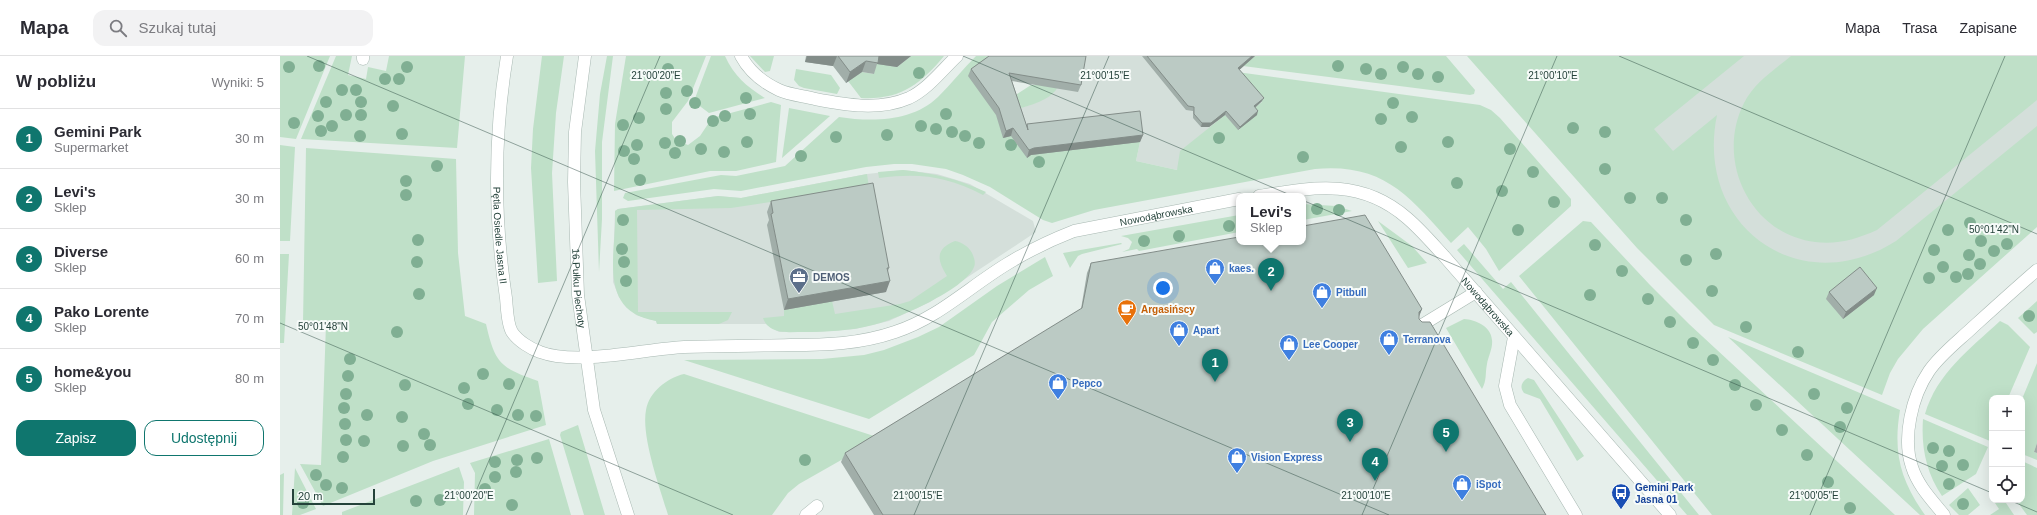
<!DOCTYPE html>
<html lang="pl">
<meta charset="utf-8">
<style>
:root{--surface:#fff;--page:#f2f2f3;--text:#2b2b33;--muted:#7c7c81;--line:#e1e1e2;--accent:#0f766e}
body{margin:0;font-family:Arial,sans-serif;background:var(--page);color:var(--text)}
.controls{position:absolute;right:12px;bottom:12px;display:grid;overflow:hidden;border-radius:8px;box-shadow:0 4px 16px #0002}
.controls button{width:36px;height:36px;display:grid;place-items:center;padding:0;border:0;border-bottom:1px solid var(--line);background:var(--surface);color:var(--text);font:20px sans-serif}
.scale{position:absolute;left:12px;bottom:10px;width:83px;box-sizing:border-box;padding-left:4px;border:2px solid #24423a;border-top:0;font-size:11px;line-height:14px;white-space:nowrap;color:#24423a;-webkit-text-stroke:3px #f7fbf9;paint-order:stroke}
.you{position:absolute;left:883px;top:232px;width:14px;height:14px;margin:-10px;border:3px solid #fff;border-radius:50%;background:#1a73e8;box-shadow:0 0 0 6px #1a73e833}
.badge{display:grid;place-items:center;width:26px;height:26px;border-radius:50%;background:var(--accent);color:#fff;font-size:13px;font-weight:700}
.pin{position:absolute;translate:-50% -33px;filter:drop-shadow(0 1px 2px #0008)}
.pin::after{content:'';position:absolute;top:21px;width:14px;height:12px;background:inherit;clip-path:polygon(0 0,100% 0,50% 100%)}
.popup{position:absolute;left:956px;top:137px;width:70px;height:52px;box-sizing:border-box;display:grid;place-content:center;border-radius:8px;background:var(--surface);filter:drop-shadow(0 1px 3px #0005);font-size:13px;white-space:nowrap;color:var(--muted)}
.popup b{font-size:15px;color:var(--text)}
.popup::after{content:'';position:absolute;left:50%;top:100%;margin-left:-8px;border:8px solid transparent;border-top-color:var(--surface)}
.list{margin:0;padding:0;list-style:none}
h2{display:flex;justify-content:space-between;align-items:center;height:52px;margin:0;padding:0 16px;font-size:17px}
h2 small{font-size:13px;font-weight:400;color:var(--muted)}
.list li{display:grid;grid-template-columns:26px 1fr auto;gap:12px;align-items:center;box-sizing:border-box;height:60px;padding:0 16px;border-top:1px solid var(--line)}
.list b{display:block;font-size:15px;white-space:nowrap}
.list p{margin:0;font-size:13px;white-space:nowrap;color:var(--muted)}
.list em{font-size:13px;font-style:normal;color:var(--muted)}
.actions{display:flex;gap:8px;padding:12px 16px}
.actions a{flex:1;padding:9px 0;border:1px solid var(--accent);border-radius:12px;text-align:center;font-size:14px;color:var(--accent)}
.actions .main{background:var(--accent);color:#fff}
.icon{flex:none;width:22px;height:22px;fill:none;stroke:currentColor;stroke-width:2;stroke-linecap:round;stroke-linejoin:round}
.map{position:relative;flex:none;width:1757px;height:459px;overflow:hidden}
header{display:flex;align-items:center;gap:24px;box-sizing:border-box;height:56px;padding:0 20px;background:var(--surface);border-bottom:1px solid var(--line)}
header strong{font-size:19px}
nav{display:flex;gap:22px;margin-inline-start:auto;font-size:14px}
.search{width:280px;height:36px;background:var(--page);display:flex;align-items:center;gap:10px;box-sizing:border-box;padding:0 14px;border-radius:12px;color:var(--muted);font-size:15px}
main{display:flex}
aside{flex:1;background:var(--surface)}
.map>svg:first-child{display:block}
.built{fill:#d4dfda}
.green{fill:#bfe0c8}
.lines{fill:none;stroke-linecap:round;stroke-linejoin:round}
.service-casing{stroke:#a8b8b2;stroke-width:13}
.minor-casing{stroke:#a8b8b2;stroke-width:13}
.service{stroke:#fff;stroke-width:12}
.minor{stroke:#fff;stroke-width:12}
.tree{fill:#80af93}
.wall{fill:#a1aea9}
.shaded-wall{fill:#838d89}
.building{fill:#bbcac4;stroke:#838d89}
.ticks{fill:none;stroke:#24423a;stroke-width:1;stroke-opacity:0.45}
.labels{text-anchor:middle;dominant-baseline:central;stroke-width:4;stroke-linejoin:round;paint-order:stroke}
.street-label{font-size:10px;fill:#24423a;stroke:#f7fbf9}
.shop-label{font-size:10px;font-weight:bold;fill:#366cbe;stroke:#f7fbf9;text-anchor:start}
.service-label{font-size:10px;font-weight:bold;fill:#4e5e75;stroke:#f7fbf9;text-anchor:start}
.food-label{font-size:10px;font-weight:bold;fill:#c56008;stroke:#f7fbf9;text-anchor:start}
.transit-label{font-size:10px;font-weight:bold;fill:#164399;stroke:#f7fbf9;text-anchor:start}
.ticks-label{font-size:10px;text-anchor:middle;fill:#24423a;stroke:#f7fbf9;stroke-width:4;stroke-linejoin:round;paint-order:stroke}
</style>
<header>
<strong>Mapa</strong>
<div class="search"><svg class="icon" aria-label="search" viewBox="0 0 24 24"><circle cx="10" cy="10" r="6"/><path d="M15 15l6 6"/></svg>Szukaj tutaj</div>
<nav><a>Mapa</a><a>Trasa</a><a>Zapisane</a></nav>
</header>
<main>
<aside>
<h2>W pobliżu<small>Wyniki: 5</small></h2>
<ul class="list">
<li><span class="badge">1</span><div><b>Gemini Park</b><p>Supermarket</p></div><em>30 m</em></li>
<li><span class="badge">2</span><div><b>Levi's</b><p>Sklep</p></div><em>30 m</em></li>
<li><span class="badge">3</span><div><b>Diverse</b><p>Sklep</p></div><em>60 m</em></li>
<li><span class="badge">4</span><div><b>Pako Lorente</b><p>Sklep</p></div><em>70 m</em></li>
<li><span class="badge">5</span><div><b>home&amp;you</b><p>Sklep</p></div><em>80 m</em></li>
</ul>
<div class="actions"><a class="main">Zapisz</a><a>Udostępnij</a></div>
</aside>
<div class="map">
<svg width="1757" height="459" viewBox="0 0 1757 459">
<rect width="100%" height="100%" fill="#e6efeb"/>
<path class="built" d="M783,0H975L957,16L982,45L977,59L958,74L945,59L897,114L856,105L860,86L746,100L743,76L723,82L716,59L750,49Z
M1298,0H1757V122L1541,304Z
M623,114L657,118L690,128L753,165L756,176L650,246L609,265L575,273L536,276H499L486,268H377L376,265L356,259L339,241L333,226V209L335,155L338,153L438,140L461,142L587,118Z"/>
<path class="green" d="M0,0H50L16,83L0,81Z
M56,0H72L68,19L86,23L88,11L106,15L109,0H185L177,92L21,83Z
M262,0H284L276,57L272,117L277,225L258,227L251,112L253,73Z
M327,0H333L322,86V163L319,216L315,95L320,38Z
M346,0H426L408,45L392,66V78L396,84L408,89L420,80L432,62L491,46L501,49L496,106L456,115H430L334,135L335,68Z
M431,0H445C454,20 467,31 485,42L429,57L417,48L415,50L414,45Z
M470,0H494L490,15L485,16Z
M631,0H664C640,29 620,44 581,42L568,25L582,16L594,18L595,7L617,11Z
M696,0H716L713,54L751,29H760L783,0C781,9 781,26 776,34C766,48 732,54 716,59L743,76L860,86L856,105L897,114L900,95L945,59L959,74L972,54L982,46L957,16L1200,49L1211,54L1220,62L1291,143V150L1219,215L1206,193L1188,171L1171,187C1129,140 1104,107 1035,113L814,154L772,167L763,164L710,131L683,119L666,113L632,108H614L586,111L461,135L434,133L348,145L343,142L345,137L441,119L456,120L505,110L559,61C592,66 632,66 658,41C671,28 683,13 696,0Z
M975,0H1166L1195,34L1194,38L1190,39L963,10Z
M1187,0H1464L1374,73L1393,95L1437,59C1414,170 1520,246 1616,185L1757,70V171L1643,273L1618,303L1610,317L1602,339L1434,269L1357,192Z
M1511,0H1757V44L1597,174C1577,183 1557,189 1535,186C1470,178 1435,104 1464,47C1474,27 1494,14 1511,0Z
M516,13L551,19L560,32L557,38L524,32L519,30L514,24Z
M509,52L550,60L502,102Z
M0,89L15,91L10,185H0Z
M26,92L176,103L178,197L185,260L206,268C215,307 220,312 258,325L266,369L153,405L43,450L20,408L41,409L46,268L23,267Z
M623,114C653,117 678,123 706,136L703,139C665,120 641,117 599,122L598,116Z
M587,118L590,138L537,139L451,152L357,154L358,256H452L448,264L439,268H377L376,265C316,255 337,197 335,155L338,153L438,140L461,142Z
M1023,148L1056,150L1072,155L1023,164Z
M959,159V176L859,195L857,193L842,196L849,193L852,186L848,182L841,180Z
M1098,165L1132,190L1147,207L1128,212Z
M1303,165L1311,166L1370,229L1409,268L1615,459H1432L1239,220Z
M675,185C682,186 689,191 692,197C694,201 696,207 694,211C686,233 615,264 593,269C570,275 546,276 523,276C509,276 489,279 483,262L504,260V254L552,245L555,258L620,248L630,245L667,220C657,204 655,193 675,185Z
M841,187L842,188L802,198L798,200L790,212L783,197Z
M1184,188L1223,233L1231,226L1419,459H1407L1177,194Z
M0,198H9L4,287H0Z
M765,201L773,220L749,234L712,266L694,299L589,363L404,304L542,303L584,299L604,294L638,281L659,271L717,230Z
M1757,245V276L1754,278L1738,262Z
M1184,263C1196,264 1211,270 1212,284C1213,292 1208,301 1207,308C1205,318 1207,324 1202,333L1166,272Z
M1720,265L1728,269L1750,291L1728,342H1712V379L1710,385L1645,358C1657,317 1690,293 1720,265Z
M1448,281L1620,354C1613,396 1620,424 1645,459H1640Z
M1757,307V387L1754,396L1757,397V404L1742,398V343Z
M404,318L600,382L519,428L508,437L492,459H388C380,432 361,381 366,354C369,336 387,322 404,318Z
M1248,322L1254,324L1304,400L1297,405L1260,343L1244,337C1239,331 1242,325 1248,322Z
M1643,363L1708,391L1696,418L1662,440C1646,416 1641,391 1643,363Z
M298,369L325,459H304L280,379L281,376Z
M269,383L291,459H194L195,417L190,407Z
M1742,405L1757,412V459H1747L1736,444H1742Z
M179,411L184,426L183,459H62V456Z
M15,412L36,453L20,459H12Z
M4,417L3,459H0V419Z
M1688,432L1700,449L1688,459H1679L1669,449Z
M1719,444H1724L1734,459H1710L1719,453L1715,447Z"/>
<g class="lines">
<defs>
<g id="service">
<path id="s1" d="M227,0C214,79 214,162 226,242C227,251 227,268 232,276C238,285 251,293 260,296C297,310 364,293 404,291C440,290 475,290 510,289C546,289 580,288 615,276C658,262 689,231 727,208C748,195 771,184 794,175L959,143"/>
<path d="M461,0C469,15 484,27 499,34C510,39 524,40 535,43C566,49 599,55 629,42C648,33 662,14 677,0"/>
<path id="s2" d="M979,140C1034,131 1081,122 1127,162C1140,173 1152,187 1164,200L1390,459"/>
<path d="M1142,269L1196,236"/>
<path d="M1234,281L1225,330L1230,349L1296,459"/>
<path d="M526,459L537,450"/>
</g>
<g id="minor">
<path id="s3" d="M305,0L295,76L294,126L298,239L314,354L348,459"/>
<path d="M83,3V0"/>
<path d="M1664,459C1652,444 1638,430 1632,411C1622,382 1632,340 1649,315C1660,299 1677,286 1692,272C1713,253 1735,233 1757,214"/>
</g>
</defs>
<use href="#service" class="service-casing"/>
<use href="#minor" class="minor-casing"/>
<use href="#service" class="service"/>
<use href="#minor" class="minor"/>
</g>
<g class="tree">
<circle cx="39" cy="10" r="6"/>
<circle cx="1058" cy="10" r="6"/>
<circle cx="9" cy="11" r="6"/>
<circle cx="127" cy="11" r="6"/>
<circle cx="1123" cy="11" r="6"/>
<circle cx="388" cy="13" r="6"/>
<circle cx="1086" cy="13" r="6"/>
<circle cx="639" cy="17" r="6"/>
<circle cx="1101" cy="18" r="6"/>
<circle cx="1138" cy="18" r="6"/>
<circle cx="1158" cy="21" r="6"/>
<circle cx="105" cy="23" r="6"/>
<circle cx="119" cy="23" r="6"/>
<circle cx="62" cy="34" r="6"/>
<circle cx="76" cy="34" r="6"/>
<circle cx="407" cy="35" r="6"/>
<circle cx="386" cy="37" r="6"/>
<circle cx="466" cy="42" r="6"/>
<circle cx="46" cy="46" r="6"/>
<circle cx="81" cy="46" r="6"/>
<circle cx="415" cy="47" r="6"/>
<circle cx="1113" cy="47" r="6"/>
<circle cx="113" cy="50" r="6"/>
<circle cx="386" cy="53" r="6"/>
<circle cx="470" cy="58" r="6"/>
<circle cx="666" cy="58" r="6"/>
<circle cx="66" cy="59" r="6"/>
<circle cx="81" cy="59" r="6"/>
<circle cx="38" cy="60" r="6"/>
<circle cx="445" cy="60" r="6"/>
<circle cx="1132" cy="61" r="6"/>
<circle cx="359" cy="62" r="6"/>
<circle cx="1101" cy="63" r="6"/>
<circle cx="433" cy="65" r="6"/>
<circle cx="14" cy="67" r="6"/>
<circle cx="343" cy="69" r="6"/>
<circle cx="52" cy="70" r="6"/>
<circle cx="641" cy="70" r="6"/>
<circle cx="1293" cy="72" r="6"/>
<circle cx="656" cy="73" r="6"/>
<circle cx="41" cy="75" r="6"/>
<circle cx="672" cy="76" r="6"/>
<circle cx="1325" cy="76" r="6"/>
<circle cx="122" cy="78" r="6"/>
<circle cx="607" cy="79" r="6"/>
<circle cx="80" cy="80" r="6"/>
<circle cx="685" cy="80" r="6"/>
<circle cx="556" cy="81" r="6"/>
<circle cx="939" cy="82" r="6"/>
<circle cx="400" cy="85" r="6"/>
<circle cx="467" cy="86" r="6"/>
<circle cx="1168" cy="86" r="6"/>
<circle cx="385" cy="87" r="6"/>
<circle cx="699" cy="87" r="6"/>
<circle cx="357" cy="89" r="6"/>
<circle cx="731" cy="89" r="6"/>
<circle cx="1121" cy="91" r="6"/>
<circle cx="421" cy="93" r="6"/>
<circle cx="1230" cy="93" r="6"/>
<circle cx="344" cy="95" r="6"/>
<circle cx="444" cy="96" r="6"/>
<circle cx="395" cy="97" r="6"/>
<circle cx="521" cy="100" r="6"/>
<circle cx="1023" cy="101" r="6"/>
<circle cx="354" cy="103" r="6"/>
<circle cx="759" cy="106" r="6"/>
<circle cx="157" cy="110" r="6"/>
<circle cx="1325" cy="113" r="6"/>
<circle cx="1253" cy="116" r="6"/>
<circle cx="360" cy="124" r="6"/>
<circle cx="126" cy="125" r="6"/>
<circle cx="1177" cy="127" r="6"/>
<circle cx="1222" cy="135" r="6"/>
<circle cx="126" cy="139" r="6"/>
<circle cx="1350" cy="142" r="6"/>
<circle cx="1382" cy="142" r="6"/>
<circle cx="1274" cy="146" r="6"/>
<circle cx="1037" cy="153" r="6"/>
<circle cx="1059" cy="154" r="6"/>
<circle cx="343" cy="164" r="6"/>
<circle cx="1406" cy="164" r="6"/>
<circle cx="1690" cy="167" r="6"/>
<circle cx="949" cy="170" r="6"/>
<circle cx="1238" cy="174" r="6"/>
<circle cx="1668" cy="174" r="6"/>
<circle cx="899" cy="180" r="6"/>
<circle cx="138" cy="184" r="6"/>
<circle cx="864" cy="185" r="6"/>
<circle cx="1701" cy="185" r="6"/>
<circle cx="1727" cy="188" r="6"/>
<circle cx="1315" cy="189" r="6"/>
<circle cx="342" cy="193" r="6"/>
<circle cx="1654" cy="194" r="6"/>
<circle cx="1714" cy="195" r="6"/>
<circle cx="1436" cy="198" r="6"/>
<circle cx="1689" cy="199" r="6"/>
<circle cx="1406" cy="204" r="6"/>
<circle cx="137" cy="206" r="6"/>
<circle cx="344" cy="206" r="6"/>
<circle cx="1700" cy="208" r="6"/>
<circle cx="1663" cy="211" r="6"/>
<circle cx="1342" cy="215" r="6"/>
<circle cx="1688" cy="218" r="6"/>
<circle cx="1676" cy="221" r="6"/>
<circle cx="1649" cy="222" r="6"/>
<circle cx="346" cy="225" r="6"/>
<circle cx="1432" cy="235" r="6"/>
<circle cx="139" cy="238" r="6"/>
<circle cx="1310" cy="239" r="6"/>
<circle cx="1368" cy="243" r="6"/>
<circle cx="1749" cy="260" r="6"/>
<circle cx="1390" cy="266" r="6"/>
<circle cx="1466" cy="271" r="6"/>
<circle cx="117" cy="276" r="6"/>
<circle cx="1413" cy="287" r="6"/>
<circle cx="1518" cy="296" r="6"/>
<circle cx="70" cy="303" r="6"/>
<circle cx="1433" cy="304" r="6"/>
<circle cx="203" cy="318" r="6"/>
<circle cx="68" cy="320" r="6"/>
<circle cx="229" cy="328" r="6"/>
<circle cx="125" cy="329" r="6"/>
<circle cx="1455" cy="329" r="6"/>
<circle cx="184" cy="332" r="6"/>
<circle cx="66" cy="338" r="6"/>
<circle cx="1534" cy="338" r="6"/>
<circle cx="188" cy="348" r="6"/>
<circle cx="1476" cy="349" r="6"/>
<circle cx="64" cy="352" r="6"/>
<circle cx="1567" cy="352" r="6"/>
<circle cx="217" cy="354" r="6"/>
<circle cx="87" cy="359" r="6"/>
<circle cx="238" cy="359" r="6"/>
<circle cx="256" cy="360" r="6"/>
<circle cx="122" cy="361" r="6"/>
<circle cx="65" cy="368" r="6"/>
<circle cx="1560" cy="371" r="6"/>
<circle cx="1502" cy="374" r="6"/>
<circle cx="144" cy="378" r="6"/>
<circle cx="66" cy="384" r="6"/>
<circle cx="84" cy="385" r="6"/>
<circle cx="150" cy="389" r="6"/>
<circle cx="123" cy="390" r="6"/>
<circle cx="1653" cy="392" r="6"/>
<circle cx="1669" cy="395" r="6"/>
<circle cx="1527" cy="399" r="6"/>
<circle cx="63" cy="401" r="6"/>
<circle cx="257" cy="402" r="6"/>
<circle cx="237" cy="404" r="6"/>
<circle cx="525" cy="404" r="6"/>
<circle cx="215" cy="406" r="6"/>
<circle cx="1683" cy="409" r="6"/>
<circle cx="1662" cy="410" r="6"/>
<circle cx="236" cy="416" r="6"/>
<circle cx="36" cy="419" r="6"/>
<circle cx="215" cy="421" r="6"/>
<circle cx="1548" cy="426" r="6"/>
<circle cx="1669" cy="428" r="6"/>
<circle cx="46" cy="429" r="6"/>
<circle cx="62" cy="432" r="6"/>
<circle cx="205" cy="433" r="6"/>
<circle cx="160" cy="444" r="6"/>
<circle cx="136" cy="445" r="6"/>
<circle cx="23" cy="447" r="6"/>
<circle cx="1683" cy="448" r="6"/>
<circle cx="232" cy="449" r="6"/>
<circle cx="1570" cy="452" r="6"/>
</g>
<path class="wall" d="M526,0H631L617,11L597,8L594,18L582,16L566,27L553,10L525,6Z
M709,0L801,29L798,36L732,25L747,71V68L863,79L860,86L751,99L747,102L731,80L723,82L716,59L688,20L691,13Z
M862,0H975L959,14L982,45L975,52L977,59L958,74L945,59L929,71H921L913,62V55L906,54Z
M491,145L609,212L608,215L606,236L504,254L487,169L489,164L487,156Z
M811,207L1142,253L1139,261V263L1266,459H594L561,406L565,397L801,253L807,217Z
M1549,236L1594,239L1563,263L1546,243Z
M1757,387V397L1754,396Z"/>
<path class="shaded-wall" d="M527,0H557L553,10L525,6Z
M598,0H631L617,11L597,8Z
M972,0H975L957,16L958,12Z
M586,5L582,16L566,27L570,16Z
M984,42L982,45L972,54L974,50Z
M946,55L945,59L929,71H921L922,67Z
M978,55L977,59L958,74L960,71Z
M733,72L731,80L723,82L726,75Z
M863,79L860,86L751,99L747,102L749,94L754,92Z
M610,225L606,236L504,254L508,243Z
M1597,232L1594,239L1563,263L1566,256Z
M1142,253L1138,262L1139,256Z"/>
<path class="building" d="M558,0H599L598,7L586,5L570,16Z
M709,0H806L801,29L729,17L748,74L747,68L860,55L863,79L754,92L749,94L733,72L726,75L719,52L691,13Z
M867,0H972L958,12L984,42L974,50L978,55L960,71L946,55L931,67H922L914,58V51L908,50Z
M593,127L609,212H607L610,225L508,243L491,158L493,157L491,145Z
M1085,159L1142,253L1139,256V263L1142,266H1150L1266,459H603L565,397L802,252L811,207L959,181V186H1023V170Z
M1580,211L1597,232L1566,256L1549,236Z"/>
<path class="ticks" d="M27,0L1109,459M683,0L1712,437M1339,0L1757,178M0,267L453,459M1729,444L1757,456M186,459L380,0M634,459L829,0M1082,459L1277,0M1530,459L1725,0"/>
<defs>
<symbol id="shop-pin" viewBox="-11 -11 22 30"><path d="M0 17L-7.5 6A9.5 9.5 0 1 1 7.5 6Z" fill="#3f7fe0" stroke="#f7fbf9"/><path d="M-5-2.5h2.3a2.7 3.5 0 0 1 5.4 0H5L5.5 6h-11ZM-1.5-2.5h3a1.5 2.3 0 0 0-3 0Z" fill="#fff"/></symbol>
<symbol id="office-pin" viewBox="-11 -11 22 30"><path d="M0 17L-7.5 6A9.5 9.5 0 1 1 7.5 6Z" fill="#5c6f8a" stroke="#f7fbf9"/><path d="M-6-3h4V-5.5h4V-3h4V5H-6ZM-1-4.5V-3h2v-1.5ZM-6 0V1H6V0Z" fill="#fff"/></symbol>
<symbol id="cafe-pin" viewBox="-11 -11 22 30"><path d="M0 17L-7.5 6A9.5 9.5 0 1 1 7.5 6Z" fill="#e8710a" stroke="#f7fbf9"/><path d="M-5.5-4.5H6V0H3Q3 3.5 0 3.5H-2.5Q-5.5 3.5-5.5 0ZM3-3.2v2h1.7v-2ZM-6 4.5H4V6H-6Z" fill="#fff"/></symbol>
<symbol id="bus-pin" viewBox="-11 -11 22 30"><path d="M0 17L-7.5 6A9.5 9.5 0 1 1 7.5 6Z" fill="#1a4fb4" stroke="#f7fbf9"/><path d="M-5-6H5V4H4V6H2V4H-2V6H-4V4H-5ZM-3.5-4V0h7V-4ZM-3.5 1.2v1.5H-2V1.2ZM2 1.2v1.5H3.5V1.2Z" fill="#fff"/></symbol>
</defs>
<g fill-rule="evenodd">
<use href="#shop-pin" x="924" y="201" width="22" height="30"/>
<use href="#office-pin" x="508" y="210" width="22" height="30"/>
<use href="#shop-pin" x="1031" y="225" width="22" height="30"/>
<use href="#cafe-pin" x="836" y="242" width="22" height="30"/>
<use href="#shop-pin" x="888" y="263" width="22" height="30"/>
<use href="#shop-pin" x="1098" y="272" width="22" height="30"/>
<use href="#shop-pin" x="998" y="277" width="22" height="30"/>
<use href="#shop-pin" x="767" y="316" width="22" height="30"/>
<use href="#shop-pin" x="946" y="390" width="22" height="30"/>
<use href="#shop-pin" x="1171" y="417" width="22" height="30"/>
<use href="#bus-pin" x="1330" y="426" width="22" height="30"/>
</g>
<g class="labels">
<g class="street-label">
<text stroke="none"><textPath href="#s1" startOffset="960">Nowodąbrowska</textPath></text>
<text stroke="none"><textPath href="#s1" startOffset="180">Pętla Osiedle Jasna II</textPath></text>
<text stroke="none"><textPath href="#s3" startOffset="233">16 Pułku Piechoty</textPath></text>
<text stroke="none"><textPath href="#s2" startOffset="276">Nowodąbrowska</textPath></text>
</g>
<g class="shop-label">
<text x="949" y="212">kaes.</text>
<text x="1056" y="236">Pitbull</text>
<text x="913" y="274">Apart</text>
<text x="1123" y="283">Terranova</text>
<text x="1023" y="288">Lee Cooper</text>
<text x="792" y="327">Pepco</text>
<text x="971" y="401">Vision Express</text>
<text x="1196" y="428">iSpot</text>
</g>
<g class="service-label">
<text x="533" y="221">DEMOS</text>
</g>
<g class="food-label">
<text x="861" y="253">Argasińscy</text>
</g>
<g class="transit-label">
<text x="1355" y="431">Gemini Park<tspan x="1355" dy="12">Jasna 01</tspan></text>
</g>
</g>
<g class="ticks-label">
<text x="376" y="23">21°00'20"E</text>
<text x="825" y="23">21°00'15"E</text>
<text x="1273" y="23">21°00'10"E</text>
<text x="1714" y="177">50°01'42"N</text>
<text x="43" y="274">50°01'48"N</text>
<text x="189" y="443">21°00'20"E</text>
<text x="638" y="443">21°00'15"E</text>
<text x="1086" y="443">21°00'10"E</text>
<text x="1534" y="443">21°00'05"E</text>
</g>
</svg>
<div class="controls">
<button>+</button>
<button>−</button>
<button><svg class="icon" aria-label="locate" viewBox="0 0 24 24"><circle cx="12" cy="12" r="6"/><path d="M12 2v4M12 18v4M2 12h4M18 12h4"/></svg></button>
</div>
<div class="scale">20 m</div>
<div class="you"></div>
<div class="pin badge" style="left:935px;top:326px">1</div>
<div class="pin badge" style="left:991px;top:235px">2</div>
<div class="popup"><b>Levi's</b>Sklep</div>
<div class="pin badge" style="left:1070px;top:386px">3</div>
<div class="pin badge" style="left:1095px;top:425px">4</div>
<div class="pin badge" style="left:1166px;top:396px">5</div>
</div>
</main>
